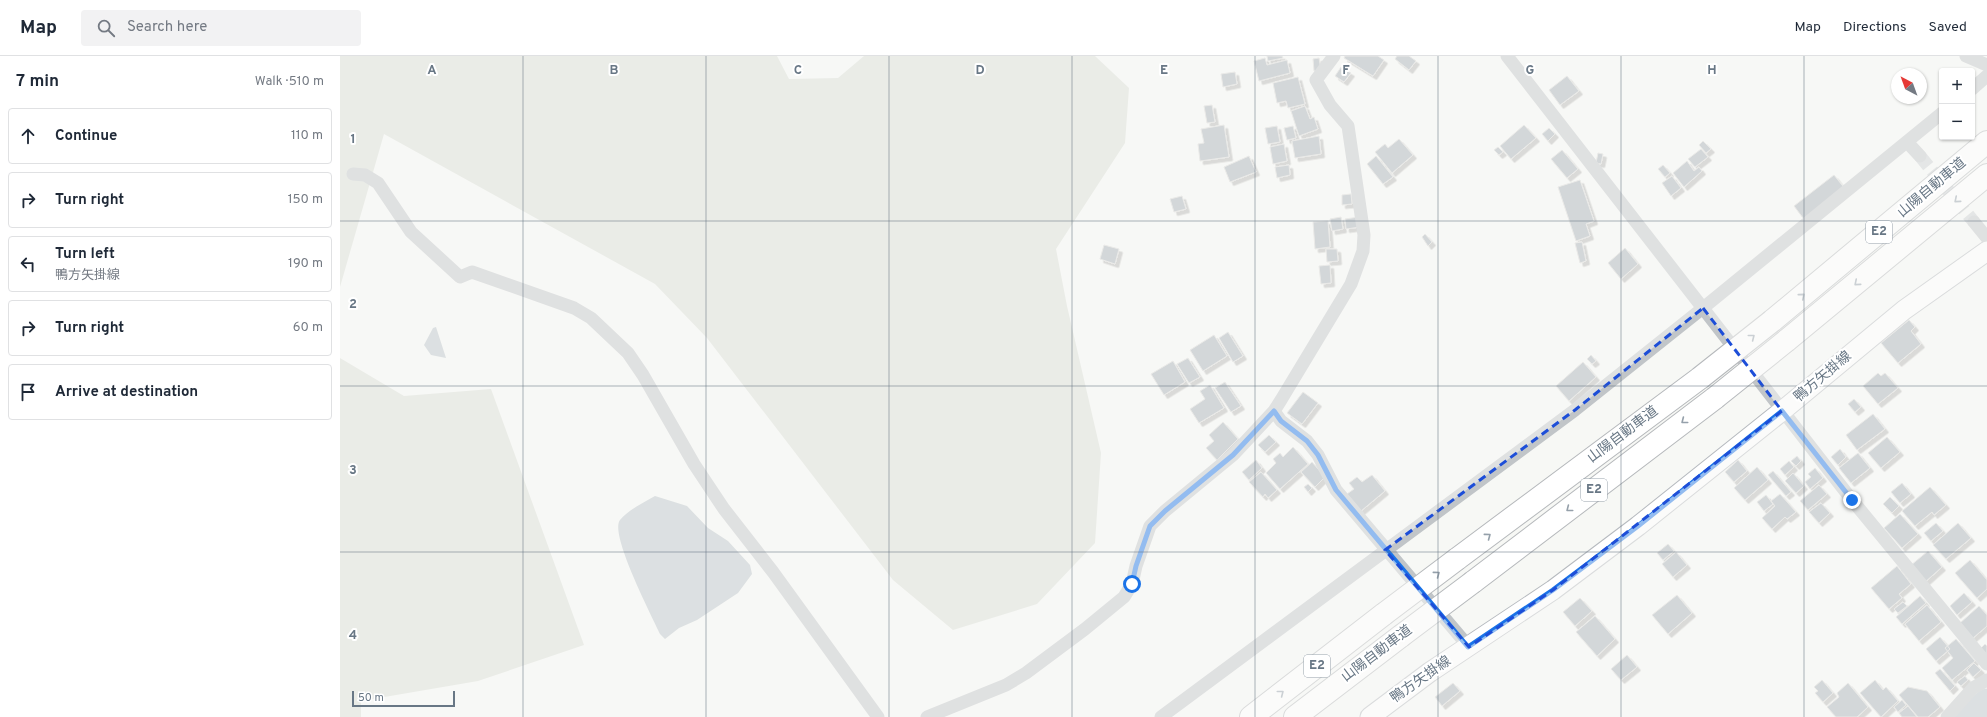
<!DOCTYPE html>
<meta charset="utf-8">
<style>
:root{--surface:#fff;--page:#f2f2f3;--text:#1f2937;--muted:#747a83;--line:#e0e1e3}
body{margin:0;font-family:Overpass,"Noto Sans JP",sans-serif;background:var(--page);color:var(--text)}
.controls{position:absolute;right:12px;top:12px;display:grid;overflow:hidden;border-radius:4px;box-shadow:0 1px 3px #0004}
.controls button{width:36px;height:36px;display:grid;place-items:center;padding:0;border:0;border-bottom:1px solid var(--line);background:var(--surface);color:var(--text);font:20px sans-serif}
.compass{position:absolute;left:1551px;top:12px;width:36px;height:36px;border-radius:50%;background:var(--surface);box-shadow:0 1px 3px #0004;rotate:319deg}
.scale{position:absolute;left:12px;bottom:10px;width:103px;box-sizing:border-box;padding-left:4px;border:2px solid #687785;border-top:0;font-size:11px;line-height:14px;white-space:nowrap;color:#687785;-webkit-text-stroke:3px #fff;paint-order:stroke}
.stop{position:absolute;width:12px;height:12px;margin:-9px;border:3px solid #1a73e8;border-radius:50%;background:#fff}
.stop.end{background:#1a73e8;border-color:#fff;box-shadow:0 1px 4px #0008}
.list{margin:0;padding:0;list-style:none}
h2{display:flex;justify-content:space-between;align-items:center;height:52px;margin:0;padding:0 16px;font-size:17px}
h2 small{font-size:13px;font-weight:400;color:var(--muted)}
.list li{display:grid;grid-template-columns:26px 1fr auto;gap:12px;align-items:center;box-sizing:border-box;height:56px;margin:0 8px 8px;padding:0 8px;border:1px solid var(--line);border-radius:4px}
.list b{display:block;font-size:15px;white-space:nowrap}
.list p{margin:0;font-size:13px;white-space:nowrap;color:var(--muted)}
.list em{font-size:13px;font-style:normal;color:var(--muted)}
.icon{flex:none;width:22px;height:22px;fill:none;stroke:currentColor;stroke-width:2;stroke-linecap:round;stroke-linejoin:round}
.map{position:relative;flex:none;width:1647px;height:661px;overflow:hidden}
header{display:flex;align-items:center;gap:24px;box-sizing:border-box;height:56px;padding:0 20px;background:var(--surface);border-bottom:1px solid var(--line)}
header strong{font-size:19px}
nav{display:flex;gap:22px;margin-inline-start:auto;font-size:14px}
.search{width:280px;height:36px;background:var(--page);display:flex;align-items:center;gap:10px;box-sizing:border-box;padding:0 14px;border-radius:4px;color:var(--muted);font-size:15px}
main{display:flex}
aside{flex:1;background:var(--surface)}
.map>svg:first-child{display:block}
.green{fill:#d9ded6}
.water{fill:#bac4c9}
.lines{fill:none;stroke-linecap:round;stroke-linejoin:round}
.river{stroke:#bac4c9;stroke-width:25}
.building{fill:#a7afb5;stroke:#d9d9d7;filter:url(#shadow)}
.street-tunnel{stroke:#ccd1d3;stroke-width:13;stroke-dasharray:13 6;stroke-linecap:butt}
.secondary-casing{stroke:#b6babf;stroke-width:21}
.highway-casing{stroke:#b6b9bc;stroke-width:24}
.street{stroke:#c1c5c8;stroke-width:13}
.secondary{stroke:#fff;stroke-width:19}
.highway{stroke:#fff;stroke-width:22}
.highway-bridge-casing{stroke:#b6b9bc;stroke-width:24;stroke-linecap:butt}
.highway-bridge{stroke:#fff;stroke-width:22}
.oneway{stroke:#95a0aa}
.route{stroke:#1a73e8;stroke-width:5}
.marked{fill:none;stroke:#1d4ed8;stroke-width:3;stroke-dasharray:8 5;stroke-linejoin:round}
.grid{fill:none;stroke:#687785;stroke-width:1;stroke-opacity:0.55}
.labels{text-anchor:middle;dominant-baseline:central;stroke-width:4;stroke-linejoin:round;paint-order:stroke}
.shield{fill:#fff;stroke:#95a0aa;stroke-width:1}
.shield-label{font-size:13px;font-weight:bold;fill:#687785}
.street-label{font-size:14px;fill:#687785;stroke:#fff}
.grid-label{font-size:13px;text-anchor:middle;font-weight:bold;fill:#687785;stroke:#fff;stroke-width:4;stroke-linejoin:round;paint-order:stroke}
</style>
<header>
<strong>Map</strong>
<div class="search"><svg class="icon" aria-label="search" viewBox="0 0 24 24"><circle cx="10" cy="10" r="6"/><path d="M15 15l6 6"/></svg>Search here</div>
<nav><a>Map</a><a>Directions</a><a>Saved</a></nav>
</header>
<main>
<aside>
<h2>7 min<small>Walk · 510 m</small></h2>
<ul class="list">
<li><svg class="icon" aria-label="ahead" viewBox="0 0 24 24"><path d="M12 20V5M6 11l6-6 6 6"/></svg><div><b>Continue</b></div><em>110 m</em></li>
<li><svg class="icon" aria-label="right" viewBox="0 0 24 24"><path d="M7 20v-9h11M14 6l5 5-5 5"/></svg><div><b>Turn right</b></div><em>150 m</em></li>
<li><svg class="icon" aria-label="left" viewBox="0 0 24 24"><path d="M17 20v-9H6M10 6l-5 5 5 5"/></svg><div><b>Turn left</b><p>鴨方矢掛線</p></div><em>190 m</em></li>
<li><svg class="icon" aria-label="right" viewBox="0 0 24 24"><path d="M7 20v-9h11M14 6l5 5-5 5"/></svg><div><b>Turn right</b></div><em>60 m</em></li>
<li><svg class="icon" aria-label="arrive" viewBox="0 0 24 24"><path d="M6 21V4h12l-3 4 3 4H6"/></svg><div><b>Arrive at destination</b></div></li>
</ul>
</aside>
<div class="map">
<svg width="1647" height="661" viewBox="0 0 1647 661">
<defs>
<filter id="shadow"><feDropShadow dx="3.5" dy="3.5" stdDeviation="0" flood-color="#0004"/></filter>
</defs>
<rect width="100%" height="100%" fill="#f7f8f5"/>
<path class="green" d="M0,0H437L449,23L498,22L524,0H755L789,32L785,87L716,193L727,250L761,397L755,487L697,548L613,574L553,524L367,282L315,228L44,78L0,231Z
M0,302L64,340L151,333L244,589L138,625L21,645V661H0Z"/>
<path class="water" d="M96,271L106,302L91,299L84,289L93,272Z
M315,440L347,450L368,472L388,485L410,509L412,518L398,537L357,564L339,572L325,583L320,578C312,560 269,478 280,464C288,454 303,447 315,440Z"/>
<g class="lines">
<path class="river" d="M1627,661L1647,645"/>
</g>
<path class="building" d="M927,0H942L943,2L928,5Z
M1005,0H1038L1044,4L1033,20L1004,2Z
M1057,0H1069L1076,5L1069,14L1055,3Z
M925,2L927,9L947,4L950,17L919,25L914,5Z
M979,2L981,14L974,15L973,3Z
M1001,11L1011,17L1004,26L995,20Z
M895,16L897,28L883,31L881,18Z
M1227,20L1239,35L1220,49L1209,34Z
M958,21L965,48L948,52L946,45L937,47L933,27Z
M872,49L875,66L867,67L864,50Z
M965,50L970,63L974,61L978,73L959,80L951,55Z
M884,69L889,101L860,105L858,88L864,87L861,73Z
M1184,69L1196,82L1171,103L1160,90Z
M937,70L940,86L928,88L925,72Z
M953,70L956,82L947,84L944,72Z
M1209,72L1215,78L1208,85L1202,78Z
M979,80L981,98L955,102L952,85Z
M1059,83L1073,99L1052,117L1035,96L1045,88L1048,92Z
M1363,85L1371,93L1366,97L1359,89Z
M944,88L947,105L933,108L930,91Z
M1158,91L1163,96L1159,99L1154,94Z
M1361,93L1368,101L1355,111L1348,103Z
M1222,94L1238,113L1227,122L1211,103Z
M1258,97L1263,98L1261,108L1256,107Z
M909,100L916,116L890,126L884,111Z
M1036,100L1053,121L1043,128L1027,108Z
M1347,105L1354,115L1359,111L1362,115L1344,131L1333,117Z
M949,109L950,119L937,122L935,111Z
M1323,109L1330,117L1325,121L1318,113Z
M1494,119L1506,134L1466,166L1454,150Z
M1332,120L1341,132L1331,140L1322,127Z
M1240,124L1254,165L1246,168L1250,180L1236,185L1218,131Z
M1011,138L1012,148L1002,149V139Z
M842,140L846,153L834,156L830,143Z
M1001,161L1003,173L992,175L990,163Z
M1019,161L1020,171L1006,173L1005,163Z
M988,165L990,191L975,193L973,166Z
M1085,178L1092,186L1088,190L1082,181Z
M1242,186L1246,205L1240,207L1235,187Z
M764,189L779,193L775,208L760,203Z
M1285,192L1298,208L1281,223L1268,207Z
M986,193H997L998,205L987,206Z
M990,209L991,227L981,228L979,210Z
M1569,264L1575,271L1571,275L1581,288L1558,307L1541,287Z
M888,276L903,300L893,306L879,282Z
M874,279L887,300L863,315L850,294Z
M1251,299L1256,305L1252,308L1247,303Z
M848,302L860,321L849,327L837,308Z
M833,305L845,326L824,339L811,318Z
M1243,306L1256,321L1229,345L1216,330Z
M1538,317L1541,320L1545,317L1558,332L1538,348L1523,330Z
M885,326L901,350L891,356L875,332Z
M870,329L884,352L859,367L850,353L865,343L860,335Z
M963,336L978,347L962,368L947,357Z
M1514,343L1521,351L1515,356L1508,348Z
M1533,358L1545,373L1517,394L1506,379Z
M883,366L898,383L877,404L866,392L874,385L869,379Z
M929,379L936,386L925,396L918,389Z
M1547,381L1560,396L1541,412L1528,397Z
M953,391L968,408L940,433L926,417L936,407L933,403L940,397L943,401Z
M1500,393L1506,401L1498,409L1491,401Z
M1518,397L1530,412L1511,427L1499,412Z
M1457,400L1461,405L1456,410L1451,405Z
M916,404L922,412L909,424L902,416Z
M1398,404L1407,415L1394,426L1385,416Z
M1449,405L1454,411L1445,419L1440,413Z
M972,406L985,421L975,431L961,416Z
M1417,411L1428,424L1405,444L1394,432Z
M1475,412L1483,422L1470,433L1465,426L1471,421L1468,418Z
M1433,415L1451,436L1446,440L1428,419Z
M921,416L937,434L928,442L925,438L923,441L909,426Z
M1453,417L1464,430L1456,437L1445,425Z
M1032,419L1045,435L1021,455L1007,438L1014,433L1009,427L1017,421L1022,426Z
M1562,427L1571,438L1560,447L1551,436Z
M968,428L972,432L968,436L964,431Z
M1479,429L1487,438L1468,454L1460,445Z
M1590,431L1606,449L1594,459L1592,456L1575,470L1562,455Z
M1440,438L1456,456L1447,463L1445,461L1432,473L1422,462L1435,450L1431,445Z
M1426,439L1433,448L1424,455L1417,446Z
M1550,441L1559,450L1552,457L1543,448Z
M1481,447L1490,457L1479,467L1469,456Z
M1560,458L1578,478L1562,492L1544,472Z
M1596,467L1603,475L1591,485L1584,477Z
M1618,467L1631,482L1606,503L1593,489Z
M1328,488L1334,495L1323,504L1317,497Z
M1588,495L1602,511L1584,527L1570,510Z
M1336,496L1347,509L1333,521L1322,508Z
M1630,504L1647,524V533L1637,542L1615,517Z
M1557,510L1571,528L1559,538L1562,542L1549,553L1531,532Z
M1624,537L1632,546L1617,559L1610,550Z
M1337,539L1352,557L1328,578L1312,559Z
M1580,540L1586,547L1562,568L1556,561Z
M1240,542L1252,555L1235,570L1223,556Z
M1563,546L1567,550L1558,557L1554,553Z
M1587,549L1601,566L1579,585L1565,568Z
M1639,550L1647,559V570L1633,582L1620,567Z
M1255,560L1275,583L1257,600L1236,576Z
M1600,581L1610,593L1596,605L1586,593Z
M1616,583L1635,605L1612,624L1602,612L1613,602L1605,592Z
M1645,588L1647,590V599L1641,592Z
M1287,599L1297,611L1281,624L1271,613Z
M1634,607L1641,614L1633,621L1627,614Z
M1600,613L1615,630L1610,635L1595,617Z
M1625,620L1628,624L1621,630L1617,626Z
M1482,624L1493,637L1483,646L1475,637L1478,635L1474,631Z
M1535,624L1543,634L1546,631L1558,645L1541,661L1520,637Z
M1113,627L1120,635L1102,650L1095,641Z
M1508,627L1528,651L1517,661H1496L1487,651L1499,641L1497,637Z
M1568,631L1587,635L1600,651L1588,661H1578L1559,639Z
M1562,644L1566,649L1558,656L1554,651Z
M1568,650L1577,661H1562L1559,657Z"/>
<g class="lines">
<path class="street-tunnel" d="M1580,100L1634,166"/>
<defs>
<path id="secondary" d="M1030,661L1090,616L1213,534L1298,470L1442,355L1564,254L1647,195"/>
<path id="highway" d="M1432,265L1647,86
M1446,285L1647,119
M1117,503L1360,322
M1133,526L1375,342
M911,661L1044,558
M955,661L1061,580"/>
</defs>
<use href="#secondary" class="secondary-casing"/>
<use href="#highway" class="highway-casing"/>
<path class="street" d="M1167,0L1512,444L1647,608
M1626,0L1647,9
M1632,33L1647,20
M1567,86L1580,100
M13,118L25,119L38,127L71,176L120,221L132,216L234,252L251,262L288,297L303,319L354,408L384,453L433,516L538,661
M1634,166L1647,182
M934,355L941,365L967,385L978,399L996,434L1129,591
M587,661L666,629L686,617L745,573L784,541L792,528L796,510L810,470L825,455L893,399L934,355L941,344L1011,228L1023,195L1024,179L1008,70L990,49L976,24L994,0
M821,661L1235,354L1363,252L1602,57
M1607,661L1633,632L1647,624"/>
<use href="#secondary" class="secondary"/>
<use href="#highway" class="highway"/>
<defs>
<path id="highway-bridge" d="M1360,322L1432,265
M1375,342L1446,285
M1044,558L1117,503
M1061,580L1133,526"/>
</defs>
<use href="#highway-bridge" class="highway-bridge-casing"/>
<use href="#highway-bridge" class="highway-bridge"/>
</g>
<defs><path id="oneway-chevron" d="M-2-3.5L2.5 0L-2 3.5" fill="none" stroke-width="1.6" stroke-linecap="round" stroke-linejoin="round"/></defs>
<g class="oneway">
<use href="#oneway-chevron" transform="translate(1617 144) rotate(140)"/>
<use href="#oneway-chevron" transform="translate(1517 227) rotate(140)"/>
<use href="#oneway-chevron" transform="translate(1462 240) rotate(-40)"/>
<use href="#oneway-chevron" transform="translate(1412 281) rotate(-38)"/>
<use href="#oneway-chevron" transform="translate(1344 365) rotate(142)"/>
<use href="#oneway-chevron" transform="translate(1229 453) rotate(142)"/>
<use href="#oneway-chevron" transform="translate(1148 480) rotate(-37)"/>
<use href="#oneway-chevron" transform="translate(1097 518) rotate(-37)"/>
<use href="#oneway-chevron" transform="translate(941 637) rotate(-38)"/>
</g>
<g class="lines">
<path class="route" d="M792,528L796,510L810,470L825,455L893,399L934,355L941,365L967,385L978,399L996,434L1128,591L1213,534L1298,470L1442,355L1512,444"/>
</g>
<path d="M0 0H1647V661H0ZM1363,252L1442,355L1213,534L1129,591L1045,494L1235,354Z" fill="#f7f8f5" fill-opacity=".55" fill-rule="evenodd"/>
<path class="marked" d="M1363,252L1442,355L1213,534L1129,591L1045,494L1235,354Z"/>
<path class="grid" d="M183,0V661M366,0V661M549,0V661M732,0V661M915,0V661M1098,0V661M1281,0V661M1464,0V661M0,165H1647M0,330H1647M0,496H1647"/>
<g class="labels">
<g class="shield">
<rect x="1526" y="165" width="26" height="22" rx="3"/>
<rect x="1241" y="423" width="26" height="22" rx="3"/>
<rect x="964" y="599" width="26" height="22" rx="3"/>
</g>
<g class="shield-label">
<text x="1539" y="176">E2</text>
<text x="1254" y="434">E2</text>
<text x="977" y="610">E2</text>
</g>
<g class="street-label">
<text transform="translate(1592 132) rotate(-40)">山陽自動車道</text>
<text transform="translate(1483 321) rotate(-40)">鴨方矢掛線</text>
<text transform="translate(1283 379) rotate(-37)">山陽自動車道</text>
<text transform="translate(1037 598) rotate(-37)">山陽自動車道</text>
<text transform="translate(1081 624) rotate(-35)">鴨方矢掛線</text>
</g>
</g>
<g class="grid-label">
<text x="92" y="18">A</text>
<text x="274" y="18">B</text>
<text x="458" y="18">C</text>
<text x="640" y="18">D</text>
<text x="824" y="18">E</text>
<text x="1006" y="18">F</text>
<text x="1190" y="18">G</text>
<text x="1372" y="18">H</text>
<text x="13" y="87">1</text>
<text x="13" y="252">2</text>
<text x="13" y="418">3</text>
<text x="13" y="583">4</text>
</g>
</svg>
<div class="controls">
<button>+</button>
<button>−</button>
</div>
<svg class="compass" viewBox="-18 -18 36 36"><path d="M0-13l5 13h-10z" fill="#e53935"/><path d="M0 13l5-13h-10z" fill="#747a83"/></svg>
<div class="scale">50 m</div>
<div class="stop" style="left:792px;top:528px"></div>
<div class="stop end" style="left:1512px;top:444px"></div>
</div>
</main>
